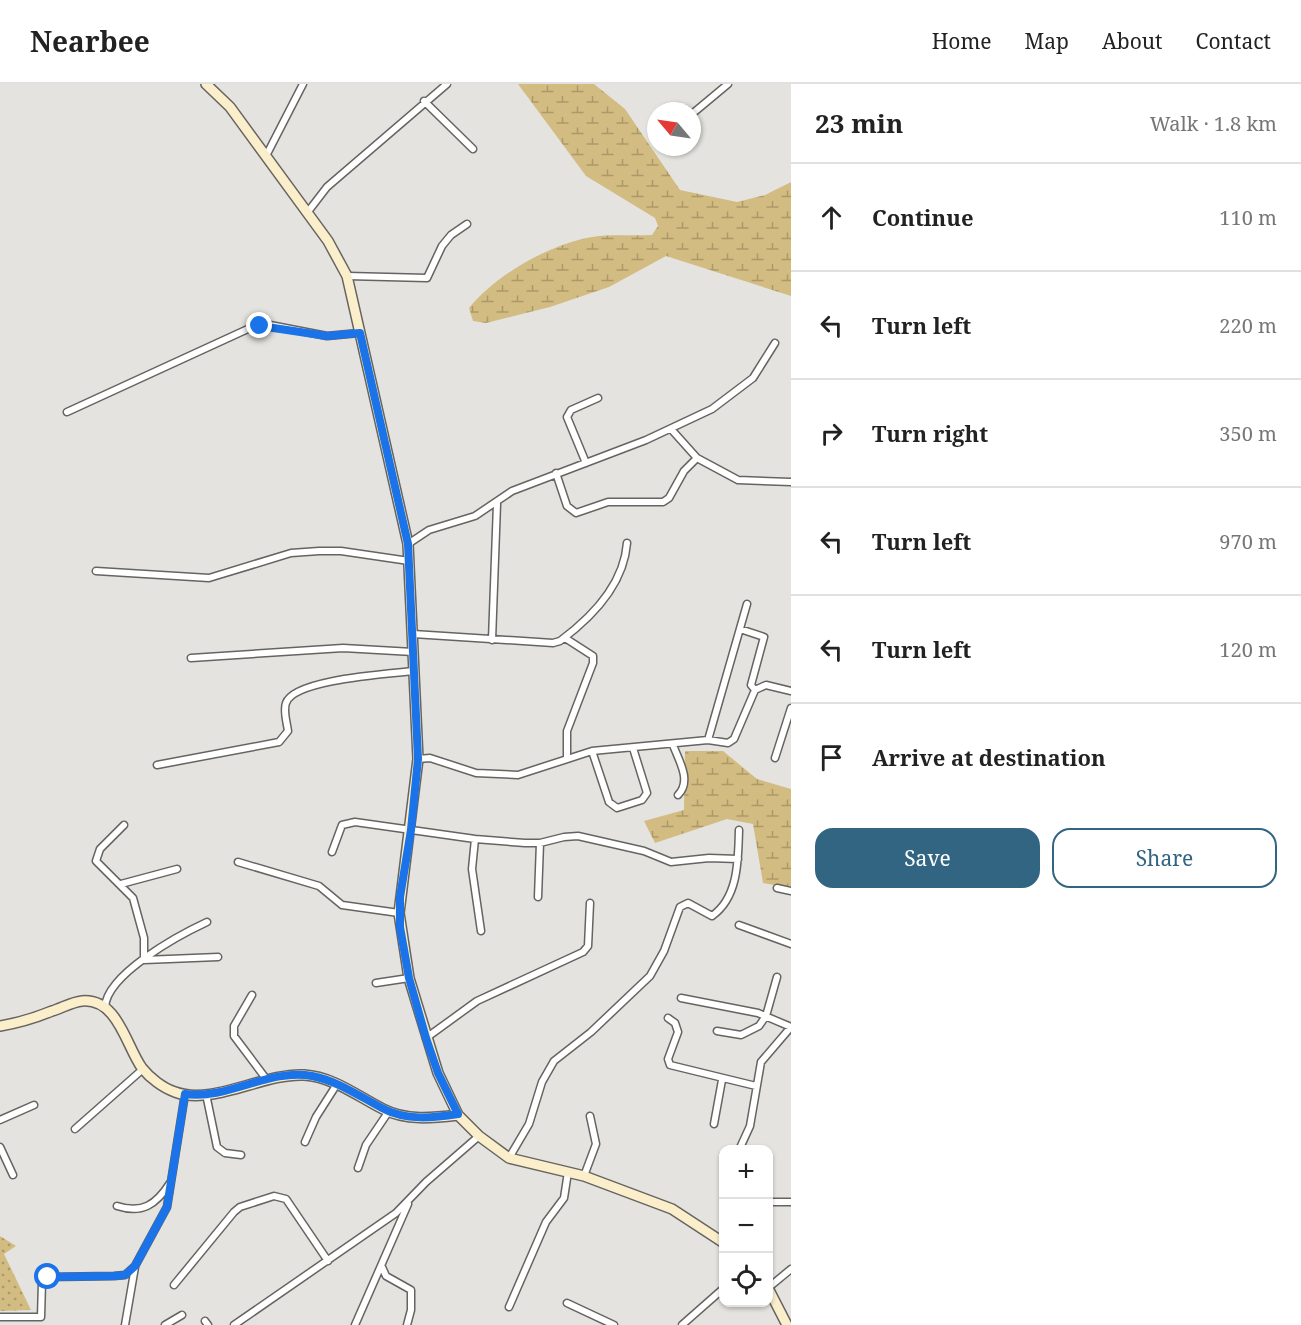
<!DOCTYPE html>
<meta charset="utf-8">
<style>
:root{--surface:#fff;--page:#f6f6f6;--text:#222;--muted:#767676;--line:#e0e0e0;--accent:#326582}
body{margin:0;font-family:"Noto Serif",serif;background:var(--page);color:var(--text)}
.controls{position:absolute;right:18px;bottom:18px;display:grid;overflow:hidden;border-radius:12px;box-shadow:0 2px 4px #0004}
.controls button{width:54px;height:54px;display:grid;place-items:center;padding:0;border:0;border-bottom:2px solid var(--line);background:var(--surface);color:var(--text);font:30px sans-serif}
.compass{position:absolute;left:647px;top:18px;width:54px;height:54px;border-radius:50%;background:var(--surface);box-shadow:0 2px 4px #0004;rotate:299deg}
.stop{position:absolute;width:18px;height:18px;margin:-14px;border:4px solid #1a73e8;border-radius:50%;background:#fff}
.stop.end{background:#1a73e8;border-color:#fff;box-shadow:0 2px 6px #0008}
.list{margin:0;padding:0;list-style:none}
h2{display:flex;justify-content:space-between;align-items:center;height:78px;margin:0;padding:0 24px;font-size:26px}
h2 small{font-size:20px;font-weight:400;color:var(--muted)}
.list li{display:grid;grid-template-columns:39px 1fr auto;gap:18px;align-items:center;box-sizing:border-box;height:108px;padding:0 24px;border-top:2px solid var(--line)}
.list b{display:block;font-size:22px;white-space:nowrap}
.list em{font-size:20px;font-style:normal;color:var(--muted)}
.actions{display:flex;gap:12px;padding:18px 24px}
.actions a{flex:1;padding:14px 0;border:2px solid var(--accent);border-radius:18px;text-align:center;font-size:21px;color:var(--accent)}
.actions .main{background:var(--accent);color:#fff}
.icon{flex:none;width:33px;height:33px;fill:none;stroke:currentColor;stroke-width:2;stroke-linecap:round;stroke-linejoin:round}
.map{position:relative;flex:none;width:791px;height:1241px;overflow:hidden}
header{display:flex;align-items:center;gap:36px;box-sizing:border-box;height:84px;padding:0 30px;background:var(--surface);border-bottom:2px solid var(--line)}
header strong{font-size:28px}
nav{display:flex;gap:33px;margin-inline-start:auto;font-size:21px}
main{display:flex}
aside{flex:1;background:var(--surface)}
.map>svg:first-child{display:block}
.grass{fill:url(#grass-dots)}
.wetland{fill:url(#wetland-marsh)}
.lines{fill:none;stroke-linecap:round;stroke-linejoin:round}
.street-casing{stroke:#656460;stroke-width:9}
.secondary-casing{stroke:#656460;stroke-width:12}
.street{stroke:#fff;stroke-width:6}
.secondary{stroke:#fbeeca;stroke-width:9}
.route{stroke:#1a73e8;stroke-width:8}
</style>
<header>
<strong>Nearbee</strong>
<nav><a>Home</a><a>Map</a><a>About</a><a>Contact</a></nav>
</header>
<main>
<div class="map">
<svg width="791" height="1241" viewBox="0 0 791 1241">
<defs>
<pattern id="grass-dots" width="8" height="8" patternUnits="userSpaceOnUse" patternTransform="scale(1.5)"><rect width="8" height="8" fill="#d3bc81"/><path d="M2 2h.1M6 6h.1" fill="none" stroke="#ab9969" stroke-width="1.8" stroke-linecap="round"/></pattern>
<pattern id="wetland-marsh" width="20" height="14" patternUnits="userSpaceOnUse" patternTransform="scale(1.5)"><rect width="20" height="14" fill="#d3bc81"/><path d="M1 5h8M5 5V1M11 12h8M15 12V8" fill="none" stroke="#ab9969"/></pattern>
</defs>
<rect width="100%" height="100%" fill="#e4e3df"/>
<path class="grass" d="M0,1152L16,1162L4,1170L31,1226L0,1227Z"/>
<path class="wetland" d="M518,0H594L625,25L680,106L737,118L765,111L791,98V212L666,172L609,203L550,223L486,239L473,237L469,224C497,190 548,161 592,153C610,150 632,152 652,151L658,142L655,134L586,92Z
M685,667H723L757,695L791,705V804L763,799L753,740L727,735L655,759L644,737L684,726Z"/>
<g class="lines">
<defs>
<path id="street" d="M424,17L473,65
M692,30L728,0
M266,72L303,0
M307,129L327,103L447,0
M347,192L427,194L442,162L451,151L467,140
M67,328L250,244L270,241L327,252L359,249
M671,345L697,374L738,396L791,398
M586,379L567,333L571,326L598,314
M556,389L567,422L576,429L608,418H663L669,414L684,387L697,374
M408,460L429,446L475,432L512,407L646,356L712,325L753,294L775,259
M96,487L209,494L291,469L319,467H341L409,477
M740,545L764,553L751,601L755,606
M413,550L553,559L560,557C591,534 624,500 627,459
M565,554L593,572V579L567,647V675
M492,556L497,420
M191,574L343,564L413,568
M708,656L747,520
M673,661C679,677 692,697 678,711
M592,667L609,718L617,724L642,716L647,709L633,664
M775,674L791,624
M418,675L430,674L476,689L518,691L592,667L708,656L728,659L734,655L755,606L766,601L791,607
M157,681L279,658L288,647C287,639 283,627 286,619C294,595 390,590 414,587
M124,741L100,765L96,777L133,814L144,854V876L218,873
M475,755L472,785L481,847
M332,768L342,741L355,738L475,755L525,759H540L564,753L578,752L644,767L671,778L709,774L738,775
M238,778L319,802L342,821L399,829
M121,800L177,785
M777,804L791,807
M538,813L540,759
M739,841L791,860
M376,899L409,894
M252,911L234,942V952L267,996
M681,914L758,929L791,943
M105,923C107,890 179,851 207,838
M668,934L675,939L678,948L668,975L670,981L756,1002
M717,947L741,951L759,942L766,932L777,893
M426,954L477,917L583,868L588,862L590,819
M206,1010L217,1063L225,1069L241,1071
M0,1036L34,1021
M714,1040L722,996
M75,1045L143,985
M305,1058L316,1033L337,1000
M0,1063L13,1091
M739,1066L750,1042L761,978L791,943
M509,1074L529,1040L542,998L554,977L591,948L650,892L664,867L680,823L688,819L712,832C739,813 738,775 739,746
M358,1084L366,1061L389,1027
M584,1092L596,1060L590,1032
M768,1118H791
M117,1122C142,1130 156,1121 170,1099
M382,1183L386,1192L411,1206V1226L407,1241
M174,1201L234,1128L240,1123L274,1112L286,1115L328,1177
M768,1204L791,1185
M567,1219L614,1241
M509,1223L546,1138L564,1114L568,1088
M0,1233H41L42,1198L48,1193L114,1192L125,1191L135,1182L167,1123L185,1010
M205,1237L208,1241
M125,1241L135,1183
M165,1241L182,1231
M234,1241L396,1129L426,1098L479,1052
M355,1241L408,1120
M682,1241L724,1204"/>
<path id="secondary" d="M206,0L230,23L328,157L347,192L408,460L418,675L399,829L409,894L438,989L458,1031L479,1052L509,1074L584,1092L672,1125L724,1159
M0,942C18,939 35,934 52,927C62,924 72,918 82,917C118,914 126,962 142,984C150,994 163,1004 175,1008C213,1022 263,989 304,991C334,993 357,1012 383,1025C406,1037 433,1034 458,1031
M768,1204L787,1241"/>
</defs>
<use href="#street" class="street-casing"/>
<use href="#secondary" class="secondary-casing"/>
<use href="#street" class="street"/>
<use href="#secondary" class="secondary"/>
</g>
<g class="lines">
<path class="route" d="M48,1193L114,1192L125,1191L135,1182L167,1123L185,1010C228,1016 269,984 312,992C338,997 359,1012 382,1024C406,1037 433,1034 458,1030L438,989L426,954L409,894L400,843V813L411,746L418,675L408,460L360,249L327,252L260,242"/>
</g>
</svg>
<div class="controls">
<button>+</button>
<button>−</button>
<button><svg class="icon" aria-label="locate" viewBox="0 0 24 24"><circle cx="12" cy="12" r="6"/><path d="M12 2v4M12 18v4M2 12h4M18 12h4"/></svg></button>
</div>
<svg class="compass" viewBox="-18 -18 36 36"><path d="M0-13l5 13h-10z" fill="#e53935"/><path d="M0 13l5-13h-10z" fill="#767676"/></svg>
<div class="stop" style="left:48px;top:1193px"></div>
<div class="stop end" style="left:260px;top:242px"></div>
</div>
<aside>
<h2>23 min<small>Walk · 1.8 km</small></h2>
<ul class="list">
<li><svg class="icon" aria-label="ahead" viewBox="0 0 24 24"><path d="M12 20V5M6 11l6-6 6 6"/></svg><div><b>Continue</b></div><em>110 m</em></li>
<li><svg class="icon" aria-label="left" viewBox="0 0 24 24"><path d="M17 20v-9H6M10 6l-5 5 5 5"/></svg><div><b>Turn left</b></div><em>220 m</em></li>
<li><svg class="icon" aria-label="right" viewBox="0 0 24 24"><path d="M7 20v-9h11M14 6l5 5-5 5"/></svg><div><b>Turn right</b></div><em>350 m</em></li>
<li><svg class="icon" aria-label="left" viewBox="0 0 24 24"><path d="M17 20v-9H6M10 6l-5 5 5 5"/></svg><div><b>Turn left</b></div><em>970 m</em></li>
<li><svg class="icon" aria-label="left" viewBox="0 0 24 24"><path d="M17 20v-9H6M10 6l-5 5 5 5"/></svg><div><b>Turn left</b></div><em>120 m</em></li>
<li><svg class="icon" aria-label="arrive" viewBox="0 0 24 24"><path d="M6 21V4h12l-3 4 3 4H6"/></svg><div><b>Arrive at destination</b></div></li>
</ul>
<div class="actions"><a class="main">Save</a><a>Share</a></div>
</aside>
</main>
